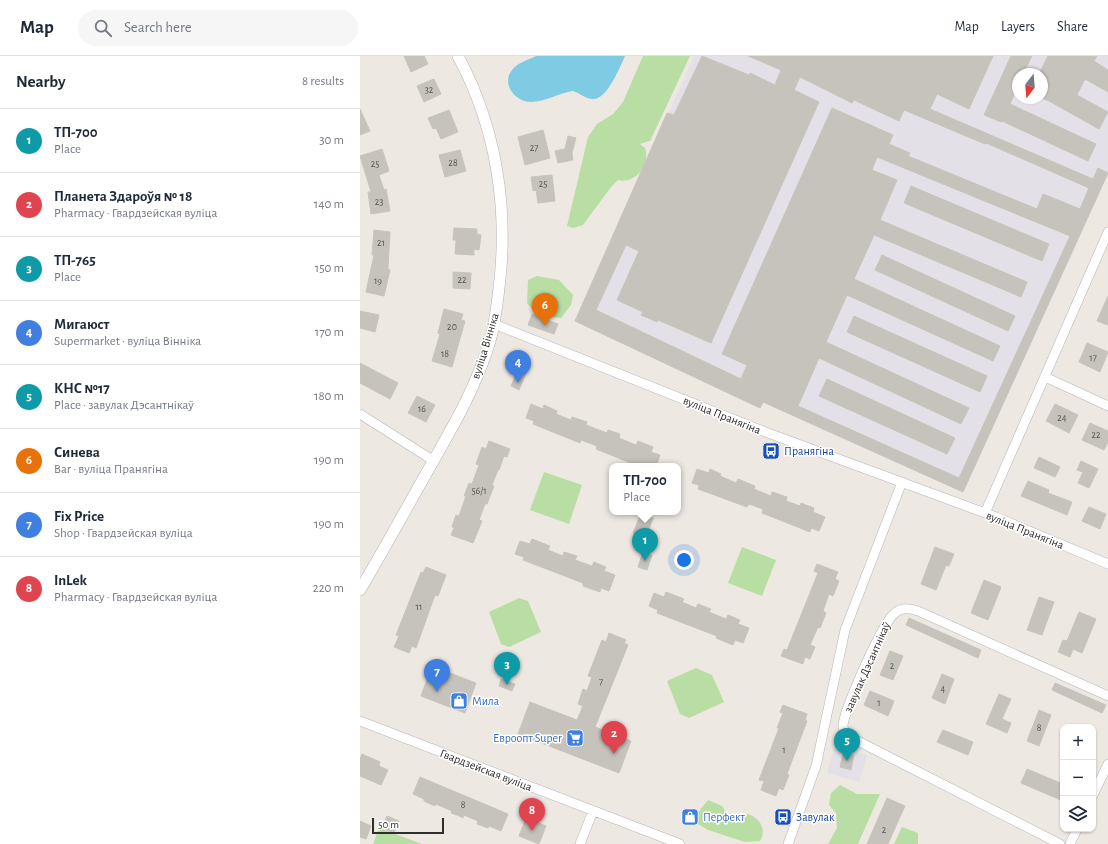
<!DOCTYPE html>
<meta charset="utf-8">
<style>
:root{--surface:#fff;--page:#f6f6f7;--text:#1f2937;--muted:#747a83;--line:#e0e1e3;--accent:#111827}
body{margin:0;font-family:"Alegreya Sans",sans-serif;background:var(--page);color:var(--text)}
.controls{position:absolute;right:12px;bottom:12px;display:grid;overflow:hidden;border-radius:8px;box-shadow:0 1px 3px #0004}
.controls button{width:36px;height:36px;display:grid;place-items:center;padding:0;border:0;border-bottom:1px solid var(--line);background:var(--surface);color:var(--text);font:20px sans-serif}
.compass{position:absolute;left:652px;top:12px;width:36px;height:36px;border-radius:50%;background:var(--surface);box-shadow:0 1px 3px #0004;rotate:196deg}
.scale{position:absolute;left:12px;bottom:10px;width:72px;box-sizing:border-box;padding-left:4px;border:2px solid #2e2e2e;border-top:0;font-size:11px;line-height:14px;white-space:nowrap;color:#2e2e2e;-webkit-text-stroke:3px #fff;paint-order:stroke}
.you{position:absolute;left:324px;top:504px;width:14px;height:14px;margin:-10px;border:3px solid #fff;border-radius:50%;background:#1a73e8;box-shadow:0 0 0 6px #1a73e833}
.badge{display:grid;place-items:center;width:26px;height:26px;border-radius:50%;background:var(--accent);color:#fff;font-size:13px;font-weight:700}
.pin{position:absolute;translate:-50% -33px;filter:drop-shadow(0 1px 2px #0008)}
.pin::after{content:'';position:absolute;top:21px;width:14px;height:12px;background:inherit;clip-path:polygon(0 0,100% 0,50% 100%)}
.popup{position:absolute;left:249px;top:407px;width:72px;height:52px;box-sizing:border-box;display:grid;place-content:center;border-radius:8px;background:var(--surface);filter:drop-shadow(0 1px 3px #0005);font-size:13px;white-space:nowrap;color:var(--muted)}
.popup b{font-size:15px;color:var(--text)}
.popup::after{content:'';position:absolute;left:50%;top:100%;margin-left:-8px;border:8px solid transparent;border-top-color:var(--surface)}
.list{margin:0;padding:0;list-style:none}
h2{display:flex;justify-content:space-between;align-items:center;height:52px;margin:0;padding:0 16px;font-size:17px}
h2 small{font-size:13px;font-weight:400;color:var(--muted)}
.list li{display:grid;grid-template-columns:26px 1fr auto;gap:12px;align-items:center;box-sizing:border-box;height:64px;padding:0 16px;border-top:1px solid var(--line)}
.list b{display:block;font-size:15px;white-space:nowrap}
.list p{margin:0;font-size:13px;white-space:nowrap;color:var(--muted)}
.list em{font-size:13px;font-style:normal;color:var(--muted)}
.icon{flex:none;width:22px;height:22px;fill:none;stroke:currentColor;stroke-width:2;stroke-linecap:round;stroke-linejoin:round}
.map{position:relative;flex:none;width:748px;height:788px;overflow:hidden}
header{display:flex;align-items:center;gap:24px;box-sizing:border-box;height:56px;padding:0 20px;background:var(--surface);border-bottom:1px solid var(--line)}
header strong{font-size:19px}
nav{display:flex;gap:22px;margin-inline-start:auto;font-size:14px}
.search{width:280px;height:36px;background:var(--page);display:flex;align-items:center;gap:10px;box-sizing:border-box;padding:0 14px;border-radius:22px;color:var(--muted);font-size:15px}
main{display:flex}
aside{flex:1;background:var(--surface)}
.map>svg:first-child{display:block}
.industrial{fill:#e3e1e7;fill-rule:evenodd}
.green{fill:#b9dea4}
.water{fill:#80cbe4}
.building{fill:#c6c3bd;stroke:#c9c4bb;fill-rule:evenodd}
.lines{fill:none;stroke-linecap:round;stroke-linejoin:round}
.minor-casing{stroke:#b2b4bc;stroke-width:10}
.tertiary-casing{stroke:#b2b4bc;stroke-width:12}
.minor{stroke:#fff;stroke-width:9}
.tertiary{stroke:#fff;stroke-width:11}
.labels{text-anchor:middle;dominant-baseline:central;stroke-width:3;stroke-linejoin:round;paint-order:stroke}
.number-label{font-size:10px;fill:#545352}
.street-label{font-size:12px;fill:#2e2e2e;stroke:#fff}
.transit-label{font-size:12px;fill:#164399;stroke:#fff;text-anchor:start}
.shop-label{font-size:12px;fill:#366cbe;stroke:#fff;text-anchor:start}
</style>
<header>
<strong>Map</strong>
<div class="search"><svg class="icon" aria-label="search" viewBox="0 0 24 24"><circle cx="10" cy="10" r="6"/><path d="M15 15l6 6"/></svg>Search here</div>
<nav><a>Map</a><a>Layers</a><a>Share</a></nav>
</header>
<main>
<aside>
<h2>Nearby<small>8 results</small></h2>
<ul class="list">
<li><span class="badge" style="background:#0f9aa8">1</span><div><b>ТП-700</b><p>Place</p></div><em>30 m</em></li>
<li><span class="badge" style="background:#e0444e">2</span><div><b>Планета Здароўя № 18</b><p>Pharmacy · Гвардзейская вуліца</p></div><em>140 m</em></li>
<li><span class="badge" style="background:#0f9aa8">3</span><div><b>ТП-765</b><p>Place</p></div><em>150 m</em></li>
<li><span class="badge" style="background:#3f7fe0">4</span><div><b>Мигаюст</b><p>Supermarket · вуліца Вінніка</p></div><em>170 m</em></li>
<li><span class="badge" style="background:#0f9aa8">5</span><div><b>КНС №17</b><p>Place · завулак Дэсантнікаў</p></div><em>180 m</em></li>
<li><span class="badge" style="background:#e8710a">6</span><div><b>Синева</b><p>Bar · вуліца Пранягіна</p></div><em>190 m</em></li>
<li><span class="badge" style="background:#3f7fe0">7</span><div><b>Fix Price</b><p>Shop · Гвардзейская вуліца</p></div><em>190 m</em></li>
<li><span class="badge" style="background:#e0444e">8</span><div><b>InLek</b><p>Pharmacy · Гвардзейская вуліца</p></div><em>220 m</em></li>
</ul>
</aside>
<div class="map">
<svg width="748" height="788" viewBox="0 0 748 788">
<rect width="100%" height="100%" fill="#ede8e2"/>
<path class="industrial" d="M334,0H748V116L603,436L403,346L400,352L215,265ZM658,18H682V42H658Z
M477,681L498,687L495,696L507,699L499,726L467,717Z"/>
<path class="green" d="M283,0H330L290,85L280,88L285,92C291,108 275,129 258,124L251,131L223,169L213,172L207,170L228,81L237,68L253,58L263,46Z
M177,220L199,224L213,239L211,249L201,262L192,261L174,255L167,247L168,224Z
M184,416L222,429L209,468L170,454Z
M382,491L416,504L402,540L368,527Z
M159,542L168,545L181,576L149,591L141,588L129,556Z
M336,612L352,619L364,646L329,662L320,658L307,625Z
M480,729L497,738H520L498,788H468L477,772L476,757L469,749L471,737Z
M348,744L362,750L367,758L374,763L384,761L388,758C400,762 407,773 400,785L385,786L348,774L338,768L336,762L340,754Z
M542,771L558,777V788H534Z
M19,772L62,788H13Z"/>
<path class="water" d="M176,0H265C260,11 247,44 233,43C225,43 220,37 213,35C199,37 185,46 171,46C155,46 141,28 152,14C157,7 168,4 176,0Z"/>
<path class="building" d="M44,0H64L68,8L51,16Z
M342,0L389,19L390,17L415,29L421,14L388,0H633L609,53L577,38L570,53L733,123L738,112L748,117L603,436L403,346L400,352L215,265L307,57L314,59ZM440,21L492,47L494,44L539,65L544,54L625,88L626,87L729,132L720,153L683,138L677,153L548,100L550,97L529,88L533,79L472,52L362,298L387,309L381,323L236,254L266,189L279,195L257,244L283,256L281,259L297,266L298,264L351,287L459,46L434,34ZM517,101L710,180L599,422L438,350L459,302L601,368L609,352L466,286L487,239L633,305L640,290L494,223L514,179L661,241L667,226L520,164L537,124L512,114Z
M651,0H672L663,18H658V30L650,48L736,88L728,105L642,65L641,66L624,59Z
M688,0H737L734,5L748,14V36L725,23L717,39L748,56L739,73L689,45L682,42V18H679Z
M74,23L81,38L64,46L57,30Z
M0,53L10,75L0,79Z
M89,54L98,76L81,83L76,72L73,73L68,62Z
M183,74L190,102L165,109L158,81Z
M208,80L216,82L212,97L213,104L198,107L195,95L205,93Z
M22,93L29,115L19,119L24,134L26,133L30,155L11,158L8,136H11L0,100Z
M100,94L106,115L85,121L79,99Z
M192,119L195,145L178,147L176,134L173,135L171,121Z
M551,130L689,188L682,205L544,147Z
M94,172L117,173V178L121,179L119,194L114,193V199L95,198L96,184H93Z
M14,174L30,176L28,213L30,214L24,240L6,236L14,199H12Z
M522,199L655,260L648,275L515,214Z
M93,216L111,217L110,233L93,232Z
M748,240V269L737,265Z
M84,253L103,258L101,264L105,265L92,311L72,305L80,278L78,277Z
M0,255L19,259L15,276L0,272Z
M172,258L198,268L194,278L168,269Z
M494,260L627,320L620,336L487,276Z
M727,287L748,296L740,316L719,306Z
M0,307L38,327L30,343L0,327Z
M158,314L166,317L159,334L151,330Z
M467,323L595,382L587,398L459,340Z
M57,340L75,349L66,366L48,357Z
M171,348L183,353L184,349L197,355L196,358L211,364L212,361L227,366L226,369L247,377L248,374L260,378L259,382L276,389L278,385L293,391L291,396L300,399L296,410H278L236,393L237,390L221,384L220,387L173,368L174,365L166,362Z
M695,348L718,359L709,377L686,365Z
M730,367L748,375V386L744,394L722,384Z
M129,385L150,393L147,401L144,400L139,414H138L132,429L134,430L127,448H125L119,464L122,465L113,487L91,479L94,472L92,471L96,459L99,460L106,440H104L109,427L112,428L119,409L116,408L122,391L126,393Z
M679,401L700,411L695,421L674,412Z
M721,405L738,413L729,432L718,427L723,416L717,414Z
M337,413L349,417L350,413L361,418L360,420L376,427L378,423L395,430L394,433L411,440L412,436L427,441L426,445L440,450L441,447L454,452L453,456L465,461L459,475L451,472L450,476L402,457L403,453L389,448L387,451L338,433L339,429L332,427Z
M668,425L689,434L688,437L712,446L707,459L661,440Z
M729,451L746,458L740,473L722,465Z
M281,457L293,462L286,482L273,477Z
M172,483L190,490L188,494L203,500L204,496L217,500L215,504L232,510L234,506L246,511L244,515L255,519L249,535L241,532L240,536L223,530V527L163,504L164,501L155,498L160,485L170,488Z
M575,491L594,498L589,510L586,509L576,534L561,528Z
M283,496L292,499L287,514L278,511Z
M457,508L478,516L475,523L479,525L473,540L469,538L463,555L466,557L460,572L458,571L450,589L455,591L450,603L445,601L443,608L421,600L424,593L427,594L458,517L454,515Z
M66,511L86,519L78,540L75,539L56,592L52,590L49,597L34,591L39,580L36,579L61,516L63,517Z
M624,524L641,531L628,564L611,557Z
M306,536L324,543L322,546L336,552L338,548L351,553L349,556L366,563L368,559L380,564L378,568L389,572L383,587L375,584L373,589L356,582L357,580L297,557L298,554L289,550L294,537L304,541Z
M679,541L694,546L682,579L667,574Z
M719,556L736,563L722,597L713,593L710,601L698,596L703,584L707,585Z
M549,562L621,594L618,602L546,569Z
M249,577L266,584L264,587L268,589L235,671L271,685L259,717L158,678L170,646L217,664L223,650L218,648L223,633L227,635L232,621L228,620L242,584L246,586Z
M530,595L543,600L533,624L520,619Z
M72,610L116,627L105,657L61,640Z
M582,618L594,623L585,648L572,642Z
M141,623L155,628L152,635L139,630Z
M695,627L746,649L742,657L692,634Z
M510,635L534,645L528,660L504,649Z
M639,638L651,643L642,663L651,667L647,677L626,668Z
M423,649L447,658L445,664L447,665L427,718L429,719L423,734L419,732L416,740L401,734L404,725L399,724L419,672H417L423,657L420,656Z
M679,654L691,659L679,690L667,685Z
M583,674L613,686L608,699L577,686Z
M483,697L494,699L491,714L480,711Z
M2,698L20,706L19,710L28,714L21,729L0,720V703Z
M667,713L703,728V745L661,727Z
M60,721L148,758L141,775L129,770L128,772L117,768L118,765L104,759L103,762L97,759L91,757L92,755L76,748L75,750L64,745V743L53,738Z
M527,742L545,750L539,763L528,788H507Z
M27,760L39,765L34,777L22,772Z
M166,762L186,770L179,788L159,780Z
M0,765L11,770L6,783L0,781Z"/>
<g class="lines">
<defs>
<path id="minor" d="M134,268L408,377L636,461L748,508
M685,321L748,350
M0,358L74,405
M625,457L748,176
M0,665L320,788
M733,739L748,708
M220,788L233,755
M428,788L456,710L485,574L542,426
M700,788L490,681C486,678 484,676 483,671C482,657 523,565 535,557C542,551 550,552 558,555L748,640
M710,788L717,773"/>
<path id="tertiary" d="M0,534C23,495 45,455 67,416C91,374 116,332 130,285C135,267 137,250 139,232C149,152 136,71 98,0"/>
</defs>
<use href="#minor" class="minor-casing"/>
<use href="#tertiary" class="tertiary-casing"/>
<use href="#minor" class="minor"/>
<use href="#tertiary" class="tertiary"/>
</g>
<defs>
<symbol id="bus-square" viewBox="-11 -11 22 22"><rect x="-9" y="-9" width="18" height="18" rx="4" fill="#1a4fb4" stroke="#fff"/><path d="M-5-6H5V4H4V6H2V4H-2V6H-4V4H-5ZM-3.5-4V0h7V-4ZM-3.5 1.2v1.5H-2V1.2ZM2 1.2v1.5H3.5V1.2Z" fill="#fff"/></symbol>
<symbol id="shop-square" viewBox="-11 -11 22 22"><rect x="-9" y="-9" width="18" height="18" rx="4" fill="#3f7fe0" stroke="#fff"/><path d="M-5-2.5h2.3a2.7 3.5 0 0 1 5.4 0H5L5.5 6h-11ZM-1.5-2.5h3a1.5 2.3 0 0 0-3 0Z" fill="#fff"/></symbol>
<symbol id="supermarket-square" viewBox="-11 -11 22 22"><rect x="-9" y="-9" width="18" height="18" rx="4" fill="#3f7fe0" stroke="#fff"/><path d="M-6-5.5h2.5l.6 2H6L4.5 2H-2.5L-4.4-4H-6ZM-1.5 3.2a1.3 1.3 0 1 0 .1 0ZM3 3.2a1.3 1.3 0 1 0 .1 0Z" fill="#fff"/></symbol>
</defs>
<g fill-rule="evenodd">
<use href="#bus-square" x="401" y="385" width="20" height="20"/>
<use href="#shop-square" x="89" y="635" width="20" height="20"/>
<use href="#supermarket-square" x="205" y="672" width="20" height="20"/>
<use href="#shop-square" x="320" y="751" width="20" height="20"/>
<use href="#bus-square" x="413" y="751" width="20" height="20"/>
</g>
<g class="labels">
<g class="number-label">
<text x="69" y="34">32</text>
<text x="174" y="92">27</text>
<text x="93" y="107">28</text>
<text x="15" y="108">25</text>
<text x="183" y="128">25</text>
<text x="19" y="146">23</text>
<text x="21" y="187">21</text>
<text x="102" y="224">22</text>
<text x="18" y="225">19</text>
<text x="92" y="271">20</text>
<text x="85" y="298">18</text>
<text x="733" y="302">17</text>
<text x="62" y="353">16</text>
<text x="702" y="362">24</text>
<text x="736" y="379">22</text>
<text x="119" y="435">56/1</text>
<text x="59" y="551">11</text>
<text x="532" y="610">2</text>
<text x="241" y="626">7</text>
<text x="583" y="633">4</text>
<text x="519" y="647">1</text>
<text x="679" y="672">8</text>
<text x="424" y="694">1</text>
<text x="103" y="749">8</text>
<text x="524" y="774">2</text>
</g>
<g class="street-label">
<text transform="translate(125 290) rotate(-73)">вуліца Вінніка</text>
<text transform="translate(362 359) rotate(22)">вуліца Пранягіна</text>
<text transform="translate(665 474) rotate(22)">вуліца Пранягіна</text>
<text transform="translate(507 611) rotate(-66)">завулак Дэсантнікаў</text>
<text transform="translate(126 714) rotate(21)">Гвардзейская вуліца</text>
</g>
<g class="transit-label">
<text x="424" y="395">Пранягіна</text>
<text x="436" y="761">Завулак</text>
</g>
<g class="shop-label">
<text x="112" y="645">Мила</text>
<text x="202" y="682" text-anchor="end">Евроопт Super</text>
<text x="343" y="761">Перфект</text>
</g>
</g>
</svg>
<div class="controls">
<button>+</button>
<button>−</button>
<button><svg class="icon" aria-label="layers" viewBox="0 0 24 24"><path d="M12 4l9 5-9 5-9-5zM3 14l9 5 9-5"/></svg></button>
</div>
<svg class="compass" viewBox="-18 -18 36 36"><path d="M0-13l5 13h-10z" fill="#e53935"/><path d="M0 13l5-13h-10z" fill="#747a83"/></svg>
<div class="scale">50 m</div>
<div class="you"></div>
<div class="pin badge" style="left:285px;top:505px;background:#0f9aa8">1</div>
<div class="popup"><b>ТП-700</b>Place</div>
<div class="pin badge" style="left:254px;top:698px;background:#e0444e">2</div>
<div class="pin badge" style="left:147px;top:629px;background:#0f9aa8">3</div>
<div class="pin badge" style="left:158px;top:327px;background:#3f7fe0">4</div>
<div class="pin badge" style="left:487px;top:705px;background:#0f9aa8">5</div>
<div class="pin badge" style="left:185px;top:270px;background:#e8710a">6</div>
<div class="pin badge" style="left:77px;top:636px;background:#3f7fe0">7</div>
<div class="pin badge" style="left:172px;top:775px;background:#e0444e">8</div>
</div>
</main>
